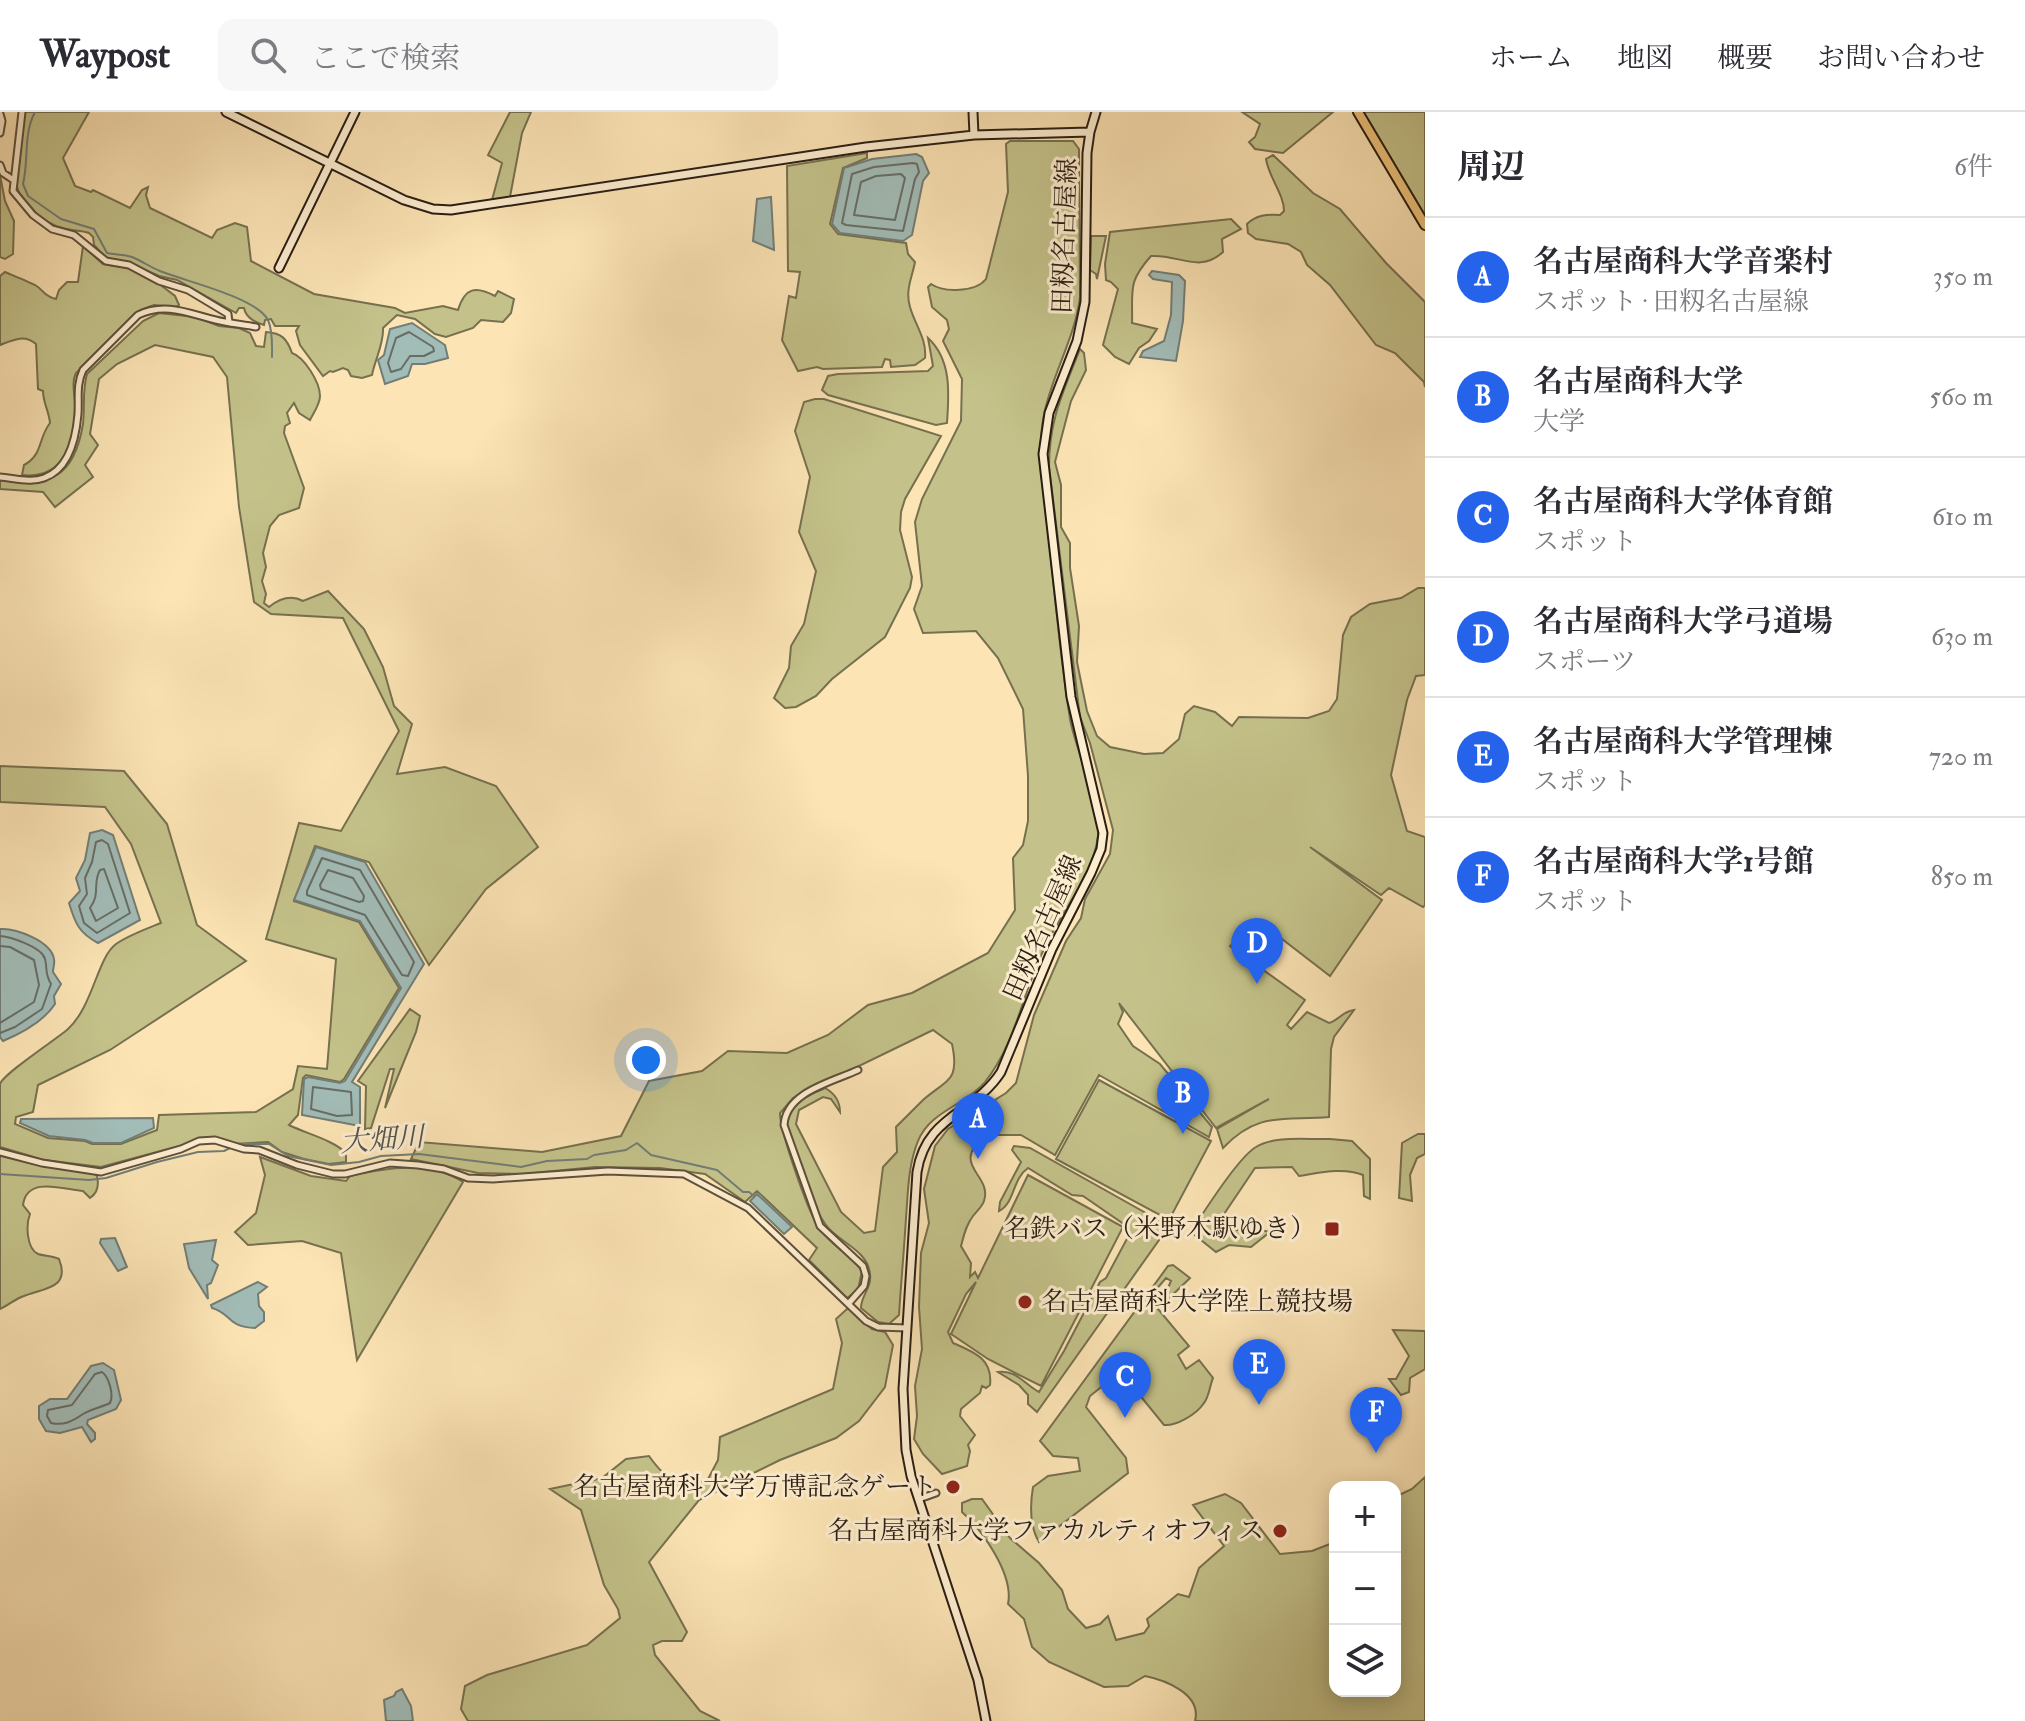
<!DOCTYPE html>
<html lang="ja">
<meta charset="utf-8">
<style>
:root{--surface:#fff;--page:#f7f7f7;--text:#2b2b33;--muted:#7c7c81;--line:#e1e1e2;--accent:#2563eb}
body{margin:0;font-family:"IM FELL Double Pica","Noto Serif JP",serif;background:var(--page);color:var(--text)}
.controls{position:absolute;right:24px;bottom:24px;display:grid;overflow:hidden;border-radius:16px;box-shadow:0 4px 20px #0003}
.controls button{width:72px;height:72px;display:grid;place-items:center;padding:0;border:0;border-bottom:2px solid var(--line);background:var(--surface);color:var(--text);font:40px sans-serif}
.you{position:absolute;left:646px;top:948px;width:28px;height:28px;margin:-20px;border:6px solid #fff;border-radius:50%;background:#1a73e8;box-shadow:0 0 0 12px #1a73e833}
.badge{display:grid;place-items:center;width:52px;height:52px;border-radius:50%;background:var(--accent);color:#fff;font-size:26px;font-weight:700}
.pin{position:absolute;translate:-50% -66px;filter:drop-shadow(0 2px 4px #0008)}
.pin::after{content:'';position:absolute;top:42px;width:28px;height:24px;background:inherit;clip-path:polygon(0 0,100% 0,50% 100%)}
.list{margin:0;padding:0;list-style:none}
h2{display:flex;justify-content:space-between;align-items:center;height:104px;margin:0;padding:0 32px;font-size:34px}
h2 small{font-size:26px;font-weight:400;color:var(--muted)}
.list li{display:grid;grid-template-columns:52px 1fr auto;gap:24px;align-items:center;box-sizing:border-box;height:120px;padding:0 32px;border-top:2px solid var(--line)}
.list b{display:block;font-size:30px;white-space:nowrap}
.list p{margin:0;font-size:26px;white-space:nowrap;color:var(--muted)}
.list em{font-size:26px;font-style:normal;color:var(--muted)}
.icon{flex:none;width:44px;height:44px;fill:none;stroke:currentColor;stroke-width:2;stroke-linecap:round;stroke-linejoin:round}
.map{position:relative;flex:none;width:1425px;height:1609px;overflow:hidden}
header{display:flex;align-items:center;gap:48px;box-sizing:border-box;height:112px;padding:0 40px;background:var(--surface);border-bottom:2px solid var(--line)}
header strong{font-size:38px}
nav{display:flex;gap:44px;margin-inline-start:auto;font-size:28px}
.search{width:560px;height:72px;background:var(--page);display:flex;align-items:center;gap:20px;box-sizing:border-box;padding:0 28px;border-radius:16px;color:var(--muted);font-size:30px}
main{display:flex}
aside{flex:1;background:var(--surface)}
.map>svg:first-child{display:block}
.green{fill:#c4c28a;stroke:#76704f;stroke-width:2}
.water{fill:#a2bcb7;stroke:#727d76;stroke-width:2}
.lines{fill:none;stroke-linecap:round;stroke-linejoin:round}
.shore{stroke:#666d66;stroke-width:2}
.stream{stroke:#727d76;stroke-width:2}
.street-casing{stroke:#5e503c;stroke-width:9}
.secondary-casing{stroke:#291e14;stroke-width:11}
.primary-casing{stroke:#291e14;stroke-width:12}
.street{stroke:#fdedcf;stroke-width:5}
.secondary{stroke:#fdedcf;stroke-width:7}
.primary{stroke:#eec27a;stroke-width:8}
.poi-dot{fill:#8f2418;stroke:#fdedcf;stroke-width:3}
.labels{text-anchor:middle;dominant-baseline:central;stroke-width:6;stroke-linejoin:round;paint-order:stroke}
.street-label{font-size:26px;fill:#291e14;stroke:#fdedcf}
.poi-label{font-size:26px;fill:#291e14;stroke:#fdedcf;text-anchor:end}
.water-label{font-size:28px;font-style:italic;fill:#53554d;stroke:#fdedcf}
</style>
<header>
<strong>Waypost</strong>
<div class="search"><svg class="icon" aria-label="search" viewBox="0 0 24 24"><circle cx="10" cy="10" r="6"/><path d="M15 15l6 6"/></svg>ここで検索</div>
<nav><a>ホーム</a><a>地図</a><a>概要</a><a>お問い合わせ</a></nav>
</header>
<main>
<div class="map">
<svg width="1425" height="1609" viewBox="0 0 1425 1609">
<rect width="100%" height="100%" fill="#fce4b5"/>
<filter id="stains"><feTurbulence type="fractalNoise" baseFrequency=".0025" numOctaves="4"/><feColorMatrix values="0 0 0 0 .2 0 0 0 0 .09 0 0 0 0 .02 0 0 0 .5 -.17"/></filter>
<radialGradient id="worn" r=".72"><stop offset=".6" stop-color="#630" stop-opacity="0"/><stop offset="1" stop-color="#630" stop-opacity=".3"/></radialGradient>
<path class="green" d="M25,0H89L63,46L75,74L91,80L93,78L130,96L142,78L148,75L146,83L150,96L212,126L217,118L235,111L247,115L251,149L314,182L395,196L405,201L443,194L458,198C465,175 476,174 495,184L498,179L514,187L511,201L503,210L481,208L473,216L446,225L435,222L415,207L397,203L383,216C384,232 375,247 372,263L362,266L351,264L348,258L343,256L333,260L330,259L323,264L300,233L296,219L299,214H275L271,207L265,208L264,213C255,210 246,206 244,196H239L236,201L177,168L159,164L127,150L106,146L94,133L93,125L89,121C80,118 71,119 63,116C43,111 21,92 16,72Z
M510,0H531L522,21L510,85L492,88L502,51L488,43Z
M1242,0H1333L1283,41L1255,37L1249,30L1255,25L1260,12Z
M1363,0H1425V105Z
M1010,29H1073L1079,37L1080,185C1075,225 1054,259 1045,298C1040,319 1040,340 1041,361C1052,442 1057,526 1070,607C1076,641 1102,691 1098,724C1093,763 1063,798 1046,833C1023,877 1017,930 985,970C966,993 930,999 918,1029C908,1053 908,1081 906,1106C904,1139 901,1171 899,1203L889,1212L878,1210L861,1196C861,1183 872,1176 870,1162C868,1138 838,1130 826,1113C807,1088 797,1045 787,1016C789,988 802,987 825,976C834,981 840,989 840,1000L831,987L823,985L799,998L796,1012L841,1100L864,1121L875,1119L883,1055L897,1040L896,1015C905,1006 914,997 923,988C947,967 960,970 952,932L933,918L793,986L780,1001C780,1019 807,1097 818,1114C829,1133 850,1141 862,1159L858,1178L847,1186L809,1148L817,1136L757,1079L745,1090L705,1062L660,1056L595,1055L523,1062L478,1061L411,1047L419,1030L542,1040L621,1024L649,969L702,959L728,939L787,941L828,923L868,893L912,881L988,841L1015,798L1013,746L1023,733L1028,709V664L1023,597L998,546L976,519L923,521L914,497L922,474L915,410L922,387L961,309L962,267L943,229L949,217L947,208L932,195L928,175L931,172C944,181 976,180 986,167L1008,80L1006,32Z
M867,41V46L843,56L830,112L838,122L906,131L908,142L915,150C912,166 905,178 910,195C915,213 927,227 925,246L915,253L891,255L890,248L885,247L882,255L823,257L817,255L798,259L782,228L789,184L796,186L800,160L788,159L787,54Z
M1273,43L1313,81L1340,97L1386,151L1425,190V275L1424,270L1395,241L1376,233L1330,173L1307,153L1301,140L1288,132L1256,127L1248,121L1247,112C1256,103 1267,102 1280,103L1284,99C1284,82 1269,66 1266,47Z
M0,63L5,89L14,109L13,142L5,147L0,145Z
M1231,107L1241,117L1222,127L1223,140C1199,162 1179,142 1151,144C1127,171 1133,178 1132,211L1157,217L1149,229L1139,236L1129,252L1115,245L1103,233L1118,177L1111,170L1106,168L1105,152L1110,120Z
M1091,124H1106L1097,167L1096,162L1090,158Z
M83,134L103,152L129,156L158,171L175,184L179,193L176,195L154,193L140,198L76,261C71,271 75,282 75,293C75,329 65,368 22,363L24,353C43,343 38,326 50,311C49,299 43,291 43,279L38,277L36,232C24,222 13,228 0,233V164L5,160C12,163 29,170 35,173C44,178 43,184 56,187L59,178L67,170H78Z
M159,201L196,205L219,214L239,216L250,221L256,234L264,235L266,220C282,221 287,227 292,241C304,245 320,270 320,284C320,292 314,300 310,308L299,301L294,291L287,301L290,311L285,314L284,321L304,376L299,396L279,403L270,414L263,441L266,455L262,469L266,482L264,491L269,495C279,487 290,482 303,489L328,479L364,517L383,555L394,594L412,612L397,662L445,655L496,674L538,735L486,777L429,853L369,750L315,734L294,789L359,810L399,876L344,967L340,970L306,963L303,966L298,1003L289,1013C307,1022 333,1028 346,1041V1050L329,1052L304,1047L282,1040L268,1030L232,1032L209,1026L101,1055L44,1048L0,1035C0,1020 0,985 0,972C3,962 55,928 67,918C93,895 97,846 116,832C129,823 146,817 161,811L131,732L105,695L0,690V654L124,659L167,712L197,813L246,849L110,938L38,973L33,1000L16,1005L15,1012L48,1026L85,1029L92,1032H121L157,1018L159,1003L256,1000L293,977L298,954L327,957L336,847L266,827L299,711L341,719L399,619L343,506L271,502L254,490L239,395L227,265L213,245L155,233L117,252L99,267L90,322L98,333L85,353L93,365L55,395L43,380L0,377V368C50,375 74,366 83,312C85,295 82,279 87,262L143,209Z
M928,226C952,248 949,282 947,311L936,313L828,283L822,278L828,264L838,262L928,259L933,254Z
M1080,237L1084,241L1086,258L1071,289L1055,350L1061,373V415L1070,431V456L1079,514L1077,550L1087,599L1097,624L1110,635L1144,642L1163,641L1179,627L1185,602L1194,594L1215,600L1232,614L1239,605L1308,606L1329,599L1337,587L1343,523L1351,505L1370,492L1401,486L1418,476H1425V563L1416,564L1407,588L1391,663L1407,719L1425,725V793L1423,795L1389,776L1381,783L1310,735L1382,788L1330,864L1256,807L1230,834L1305,888L1287,913L1291,917L1307,900L1329,911C1339,908 1343,899 1354,898L1334,925L1331,937L1329,1005C1283,1009 1258,999 1223,1036L1217,1017L1269,987L1216,1016L1119,891L1123,900L1118,912L1133,934L1160,952L1212,1015L1209,1025L1099,963L1055,1043L1021,1023H986C948,1054 993,1062 984,1089C982,1095 976,1100 973,1104C966,1113 964,1123 961,1134L971,1151L970,1165L975,1160L978,1166L1028,1063L1123,1115L1041,1274L988,1247L951,1222L976,1170L966,1182L948,1220L953,1231C974,1240 993,1247 990,1273L986,1276L982,1274L980,1281L961,1297L960,1304L975,1323L968,1333L970,1339L967,1354L942,1362L923,1342L914,1327L917,1304L915,1274L922,1237L919,1195L921,1141L929,1111L924,1077L935,1034L948,1017L1006,981L1016,971L1034,903L1066,829L1081,806L1085,787L1110,742L1113,718L1090,631L1080,605L1049,355C1049,307 1063,281 1080,237Z
M815,287H824L941,324L905,387L901,400L900,418L912,465L910,476L885,525L832,567L816,584L796,595L785,596L774,586L789,556L791,534L804,512L816,459L799,420L810,365L795,319L804,290Z
M410,897L420,904L416,920L385,996L394,957H390L371,1016L365,1017L366,974L358,969Z
M1099,968L1211,1029L1169,1108L1056,1047Z
M1418,1022H1425V1042L1417,1046L1410,1063L1412,1089L1399,1086L1402,1031Z
M1330,1027L1352,1029L1370,1047V1087L1364,1084L1363,1063C1343,1055 1319,1061 1299,1064L1292,1055L1255,1056L1218,1111L1222,1120L1252,1116L1270,1120L1251,1135L1229,1133L1216,1140L1191,1120C1203,1101 1239,1045 1256,1035C1275,1023 1308,1028 1330,1027Z
M1014,1034L1030,1036L1169,1114L1037,1300L1028,1292V1283L1019,1273L998,1260C1016,1257 1025,1273 1039,1280L1064,1239L1100,1170L1106,1166L1129,1123L1125,1113L1083,1084L1072,1083L1028,1056C1012,1067 1015,1091 999,1099L1000,1090L1021,1050L1012,1038Z
M0,1043L93,1061L97,1064C99,1073 98,1081 90,1086L83,1079C65,1078 27,1063 23,1093L30,1102C26,1112 26,1136 38,1142C44,1144 53,1144 59,1147C71,1177 43,1176 24,1184C15,1187 9,1193 0,1197Z
M260,1045L311,1064L346,1069L350,1064C385,1056 430,1048 463,1070L357,1248L341,1141L302,1129L248,1133L235,1120L256,1101L265,1063Z
M1173,1153L1190,1166L1164,1191L1162,1190L1171,1169L1166,1166L1153,1181L1158,1197L1189,1234L1178,1243L1186,1257L1199,1248L1213,1266C1210,1273 1209,1285 1204,1291C1196,1303 1176,1314 1164,1313L1125,1265L1115,1264L1090,1284L1086,1295L1126,1346L1128,1361L1039,1430C1030,1415 1030,1393 1033,1375L1048,1364L1080,1359L1078,1346L1053,1344L1040,1329L1168,1154Z
M848,1196L872,1217L885,1220L893,1233L885,1275L859,1309L836,1326L780,1348L699,1388L649,1450L687,1520L682,1529H662L653,1533L655,1543L700,1599L720,1609H468L461,1597L465,1574L487,1563L587,1533L620,1506L618,1497L604,1473L581,1398L550,1377L602,1366L626,1347L649,1344C668,1371 675,1371 707,1369L718,1348L720,1325L833,1277L842,1231L836,1207Z
M1393,1218L1425,1219V1257L1410,1266L1409,1280L1401,1283L1389,1267H1396L1409,1244Z
M1425,1365V1609H1195C1202,1582 1165,1568 1145,1564L1128,1574L1104,1575L1049,1550L1032,1535L1024,1507L1008,1492C1014,1463 983,1419 962,1400V1391L972,1387H982L1010,1426L1039,1451L1062,1478L1068,1497L1086,1516L1100,1512L1108,1504L1116,1528L1144,1521L1149,1514L1147,1507L1178,1482L1189,1485L1199,1456L1224,1434L1193,1393L1225,1382L1241,1391L1280,1442L1312,1439L1335,1430V1579H1395V1385L1412,1377Z"/>
<path class="water" d="M916,42L922,45L929,61L923,69L912,123L903,129L840,121L832,112L844,56L872,47Z
M771,85L774,138L753,129L757,87Z
M1152,159L1179,163L1185,169L1183,209L1176,249L1140,245L1143,239L1164,229L1171,203L1172,170L1153,167L1149,163Z
M412,211L445,233L448,246L425,252H412L408,264L385,272L378,248L384,243L390,217Z
M102,718L113,723L140,808L98,831C79,821 75,811 69,791L80,779L76,766L85,748L90,721Z
M316,735L365,750L424,852L352,970L360,975V1014L302,1003L304,967L308,965L340,971L345,969L401,876L360,809L294,788Z
M0,817C16,816 51,829 54,847C55,851 53,856 53,860L61,872L54,884L55,892C44,909 22,921 3,929L0,925Z
M153,1006L154,1016L121,1031H93L85,1028L49,1024L20,1011L21,1007Z
M757,1082L792,1115L784,1122L750,1089Z
M115,1126L127,1155L118,1159L100,1131L101,1127Z
M216,1128L212,1148L218,1153L211,1171L207,1173L208,1187L189,1156L184,1132Z
M258,1170L267,1175L258,1182L259,1194L264,1200V1209L255,1216C227,1215 231,1201 212,1196L211,1193Z
M103,1251L114,1258L121,1288L116,1297L88,1308L87,1312L95,1321V1327L91,1330L82,1315L60,1321L46,1319L39,1307V1294L50,1287H67L91,1254Z
M402,1577L411,1594L413,1609H386L384,1588L394,1584L396,1580Z"/>
<g class="lines">
<path class="shore" d="M913,51L917,52L919,60L915,67L903,119L846,113L842,111L852,62L874,55Z
M901,62L905,66L895,108L854,103L861,70L876,64Z
M409,220L433,235L434,239L424,244H410L401,257L391,260L388,251L396,226Z
M102,728L108,732L130,801L97,821L84,811L79,794L87,782L85,766L92,750L96,730Z
M322,746L360,758L414,850L408,864L402,863L365,803L307,783V779Z
M104,757L118,796L96,809L90,796C101,781 92,772 100,758Z
M328,758L353,766L364,784L363,789L359,790L321,777L320,773Z
M0,824C11,825 42,835 45,847C48,858 44,860 51,872L42,897L15,915L0,921
M0,834L10,835L34,848L39,873L34,890L0,911
M313,975L351,980L352,1003L337,1004L311,997Z
M102,1260C109,1265 114,1283 110,1291C102,1295 91,1297 83,1302C73,1309 64,1314 51,1311L47,1304L48,1298L72,1293L95,1262Z"/>
<path class="stream" d="M35,0C23,22 29,48 23,72L28,84L61,107L94,117L107,141C115,143 123,142 132,145C142,149 150,155 160,159C184,169 256,185 268,208C273,219 272,234 272,245
M238,1032H269L288,1044L331,1053L359,1050L381,1044L419,1042L521,1055L547,1049L587,1047L594,1043L626,1038L637,1031L651,1043L717,1058L743,1080H749L754,1084
M0,1062L89,1068L106,1066L157,1050L198,1040L224,1039L232,1035"/>
<defs>
<path id="street" d="M22,0L13,79L33,103L52,117L74,123L106,149L129,153L159,169L188,178L228,202L229,210
M0,2L2,9L0,21
M0,53L3,61L12,67
M0,365C14,366 31,371 44,366C69,357 76,326 78,302C79,286 76,273 83,258L138,203C169,188 195,205 225,210C235,212 246,213 256,215
M0,1040L42,1051L101,1060L181,1037L199,1029L215,1028L244,1037L259,1038L297,1053L333,1062H345L390,1051L418,1053L444,1057L468,1066L493,1067L608,1059L684,1062L748,1096L866,1209L878,1215L907,1216
M849,1191L864,1174L866,1164L863,1154L820,1114L784,1013C786,980 832,970 858,958
M919,1387L936,1381"/>
<path id="secondary" d="M226,0L404,88L433,97L451,98L866,35L974,23L1090,20
M973,0L974,23
M279,156L355,0
M986,1609L978,1568L911,1364L906,1338L903,1277L917,1060C926,1003 974,1002 1001,960L1052,837L1091,761L1101,737L1103,721L1071,585L1043,342L1049,301L1077,229L1085,190L1087,41L1090,20L1096,0"/>
<path id="primary" d="M1358,0L1425,113"/>
</defs>
<use href="#street" class="street-casing"/>
<use href="#secondary" class="secondary-casing"/>
<use href="#primary" class="primary-casing"/>
<use href="#street" class="street"/>
<use href="#secondary" class="secondary"/>
<use href="#primary" class="primary"/>
</g>
<g class="poi-dot">
<rect x="1324" y="1109" width="16" height="16" rx="4"/>
<circle cx="1025" cy="1190" r="8"/>
<circle cx="953" cy="1375" r="8"/>
<circle cx="1280" cy="1419" r="8"/>
</g>
<g class="labels">
<g class="street-label">
<text transform="translate(1065 124) rotate(-88)">田籾名古屋線</text>
<text transform="translate(1043 816) rotate(-66)">田籾名古屋線</text>
</g>
<g class="poi-label">
<text x="1316" y="1117">名鉄バス（米野木駅ゆき）</text>
<text x="1041" y="1190" text-anchor="start">名古屋商科大学陸上競技場</text>
<text x="937" y="1375">名古屋商科大学万博記念ゲート</text>
<text x="1264" y="1419">名古屋商科大学ファカルティオフィス</text>
</g>
<g class="water-label">
<text transform="translate(382 1028) rotate(-4)">大畑川</text>
</g>
</g>
<rect width="100%" height="100%" filter="url(#stains)"/>
<rect width="100%" height="100%" fill="url(#worn)"/>
</svg>
<div class="controls">
<button>+</button>
<button>−</button>
<button><svg class="icon" aria-label="layers" viewBox="0 0 24 24"><path d="M12 4l9 5-9 5-9-5zM3 14l9 5 9-5"/></svg></button>
</div>
<div class="you"></div>
<div class="pin badge" style="left:978px;top:1047px">A</div>
<div class="pin badge" style="left:1183px;top:1022px">B</div>
<div class="pin badge" style="left:1125px;top:1306px">C</div>
<div class="pin badge" style="left:1257px;top:872px">D</div>
<div class="pin badge" style="left:1259px;top:1293px">E</div>
<div class="pin badge" style="left:1376px;top:1341px">F</div>
</div>
<aside>
<h2>周辺<small>6件</small></h2>
<ul class="list">
<li><span class="badge">A</span><div><b>名古屋商科大学音楽村</b><p>スポット · 田籾名古屋線</p></div><em>350 m</em></li>
<li><span class="badge">B</span><div><b>名古屋商科大学</b><p>大学</p></div><em>560 m</em></li>
<li><span class="badge">C</span><div><b>名古屋商科大学体育館</b><p>スポット</p></div><em>610 m</em></li>
<li><span class="badge">D</span><div><b>名古屋商科大学弓道場</b><p>スポーツ</p></div><em>630 m</em></li>
<li><span class="badge">E</span><div><b>名古屋商科大学管理棟</b><p>スポット</p></div><em>720 m</em></li>
<li><span class="badge">F</span><div><b>名古屋商科大学1号館</b><p>スポット</p></div><em>850 m</em></li>
</ul>
</aside>
</main>
